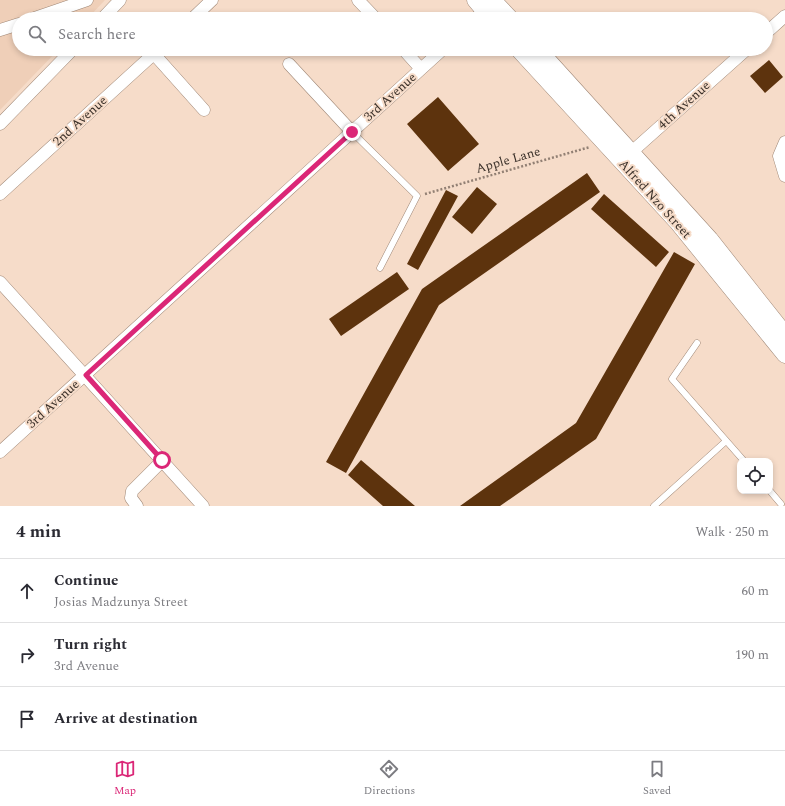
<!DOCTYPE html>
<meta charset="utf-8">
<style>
:root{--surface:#fff;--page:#f7f7f7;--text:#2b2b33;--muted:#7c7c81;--line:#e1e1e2;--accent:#db2777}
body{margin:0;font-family:Spectral,serif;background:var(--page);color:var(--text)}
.controls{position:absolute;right:12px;bottom:12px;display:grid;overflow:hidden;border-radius:8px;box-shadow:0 2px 6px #0003}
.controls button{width:36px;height:36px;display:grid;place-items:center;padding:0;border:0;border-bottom:1px solid var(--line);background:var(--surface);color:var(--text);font:20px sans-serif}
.stop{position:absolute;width:12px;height:12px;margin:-9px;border:3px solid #db2777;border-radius:50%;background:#fff}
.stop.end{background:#db2777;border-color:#fff;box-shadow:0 1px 4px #0008}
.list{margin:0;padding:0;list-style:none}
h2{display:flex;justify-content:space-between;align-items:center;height:52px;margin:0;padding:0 16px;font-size:17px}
h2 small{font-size:13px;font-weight:400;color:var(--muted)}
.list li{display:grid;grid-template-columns:26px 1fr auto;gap:12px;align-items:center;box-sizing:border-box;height:64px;padding:0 16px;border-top:1px solid var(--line)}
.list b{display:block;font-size:15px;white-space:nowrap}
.list p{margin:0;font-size:13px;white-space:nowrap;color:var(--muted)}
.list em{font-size:13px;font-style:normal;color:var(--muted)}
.icon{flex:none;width:22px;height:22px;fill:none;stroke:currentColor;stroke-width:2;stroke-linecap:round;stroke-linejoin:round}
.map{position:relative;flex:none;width:785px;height:506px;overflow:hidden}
.search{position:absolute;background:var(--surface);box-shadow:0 2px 6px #0003;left:12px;right:12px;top:12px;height:44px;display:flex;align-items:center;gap:10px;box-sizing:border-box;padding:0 14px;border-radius:22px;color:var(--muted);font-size:15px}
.sheet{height:244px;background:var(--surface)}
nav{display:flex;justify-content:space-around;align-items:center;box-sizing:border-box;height:56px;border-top:1px solid var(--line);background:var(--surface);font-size:11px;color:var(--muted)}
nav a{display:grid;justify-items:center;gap:2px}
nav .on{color:var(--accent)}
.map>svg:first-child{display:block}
.built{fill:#efcfb8}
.building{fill:#5d330d}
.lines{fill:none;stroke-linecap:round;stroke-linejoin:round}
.service-casing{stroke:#9f8776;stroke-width:7}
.minor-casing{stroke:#9f8776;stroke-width:13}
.tertiary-casing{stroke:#9f8776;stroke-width:17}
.path{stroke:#928074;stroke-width:2.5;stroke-dasharray:2 2;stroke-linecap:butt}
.service{stroke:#fff;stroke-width:6}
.minor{stroke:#fff;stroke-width:12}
.tertiary{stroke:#fff;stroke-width:16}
.route{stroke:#db2777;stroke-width:5}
.labels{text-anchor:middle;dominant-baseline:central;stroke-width:4;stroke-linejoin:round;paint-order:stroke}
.street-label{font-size:13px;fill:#392f28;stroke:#f6dcc9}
</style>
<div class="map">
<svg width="785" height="506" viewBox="0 0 785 506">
<rect width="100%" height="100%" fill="#f6dcc9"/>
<path class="built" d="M0,0H105L87,19H19V49H59L0,110Z"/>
<path class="building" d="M769,60L783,77L765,93L750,76Z
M438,97L479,144L448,171L407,124Z
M587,173L600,192L439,305L346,473L326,462L422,289Z
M477,187L497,204L472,234L452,217Z
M446,190L458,196L418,270L407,264Z
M604,194L669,252L656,267L591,209Z
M674,252L695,264L596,439L500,506H460L576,423Z
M397,272L409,289L341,336L329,319Z
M361,460L415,506H383L348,475Z"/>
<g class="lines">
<defs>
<path id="service" d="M352,132L417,196L380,268
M697,343L672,379L744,461
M770,491L781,504
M654,506L726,441"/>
<path id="minor" d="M358,0L376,19
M32,19L87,0
M102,19L120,0
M192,19L212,0
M475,19L491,5
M0,30L19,24
M766,33L785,16
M403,49L421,69
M154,54L204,110
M289,64L352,132
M0,124L73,49
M785,142L779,156L785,176
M626,157L747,49
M0,194L159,49
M0,282L203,506
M0,452L443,49
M137,506L131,498L132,491L162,461"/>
<path id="tertiary" d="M475,0L491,19
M493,0L511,19
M518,49L677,222L785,355
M538,49L710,239L785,334"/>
</defs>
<use href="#service" class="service-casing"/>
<use href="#minor" class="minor-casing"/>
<use href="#tertiary" class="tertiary-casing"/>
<path class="path" d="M425,194L590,147"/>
<use href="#service" class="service"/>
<use href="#minor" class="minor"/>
<use href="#tertiary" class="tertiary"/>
</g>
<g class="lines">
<path class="route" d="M162,460L86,375L352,132"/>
</g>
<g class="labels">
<g class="street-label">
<text transform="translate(390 97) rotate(-42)">3rd Avenue</text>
<text transform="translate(684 105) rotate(-42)">4th Avenue</text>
<text transform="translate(80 121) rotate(-42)">2nd Avenue</text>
<text transform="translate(508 160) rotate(-16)">Apple Lane</text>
<text transform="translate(655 199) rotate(48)">Alfred Nzo Street</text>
<text transform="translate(53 404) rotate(-42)">3rd Avenue</text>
</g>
</g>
</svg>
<div class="controls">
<button><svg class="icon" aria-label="locate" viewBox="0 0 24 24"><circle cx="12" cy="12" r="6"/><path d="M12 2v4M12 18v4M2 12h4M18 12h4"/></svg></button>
</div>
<div class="stop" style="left:162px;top:460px"></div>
<div class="stop end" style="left:352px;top:132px"></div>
<div class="search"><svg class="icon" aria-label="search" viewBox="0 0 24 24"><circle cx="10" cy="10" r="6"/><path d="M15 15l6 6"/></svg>Search here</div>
</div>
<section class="sheet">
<h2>4 min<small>Walk · 250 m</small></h2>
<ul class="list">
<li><svg class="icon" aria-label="ahead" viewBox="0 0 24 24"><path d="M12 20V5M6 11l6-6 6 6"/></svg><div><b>Continue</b><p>Josias Madzunya Street</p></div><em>60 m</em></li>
<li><svg class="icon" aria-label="right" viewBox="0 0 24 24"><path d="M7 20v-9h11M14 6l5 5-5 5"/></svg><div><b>Turn right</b><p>3rd Avenue</p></div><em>190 m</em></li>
<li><svg class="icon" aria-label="arrive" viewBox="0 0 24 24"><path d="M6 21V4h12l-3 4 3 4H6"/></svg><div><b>Arrive at destination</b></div></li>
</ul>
</section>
<nav>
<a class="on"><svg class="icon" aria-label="map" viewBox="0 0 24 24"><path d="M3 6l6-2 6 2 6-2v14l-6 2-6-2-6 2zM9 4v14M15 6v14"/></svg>Map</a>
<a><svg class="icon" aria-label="directions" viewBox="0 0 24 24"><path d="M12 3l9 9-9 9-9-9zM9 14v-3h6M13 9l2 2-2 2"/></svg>Directions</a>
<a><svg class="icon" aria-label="saved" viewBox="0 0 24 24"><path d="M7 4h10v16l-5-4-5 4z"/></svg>Saved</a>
</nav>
